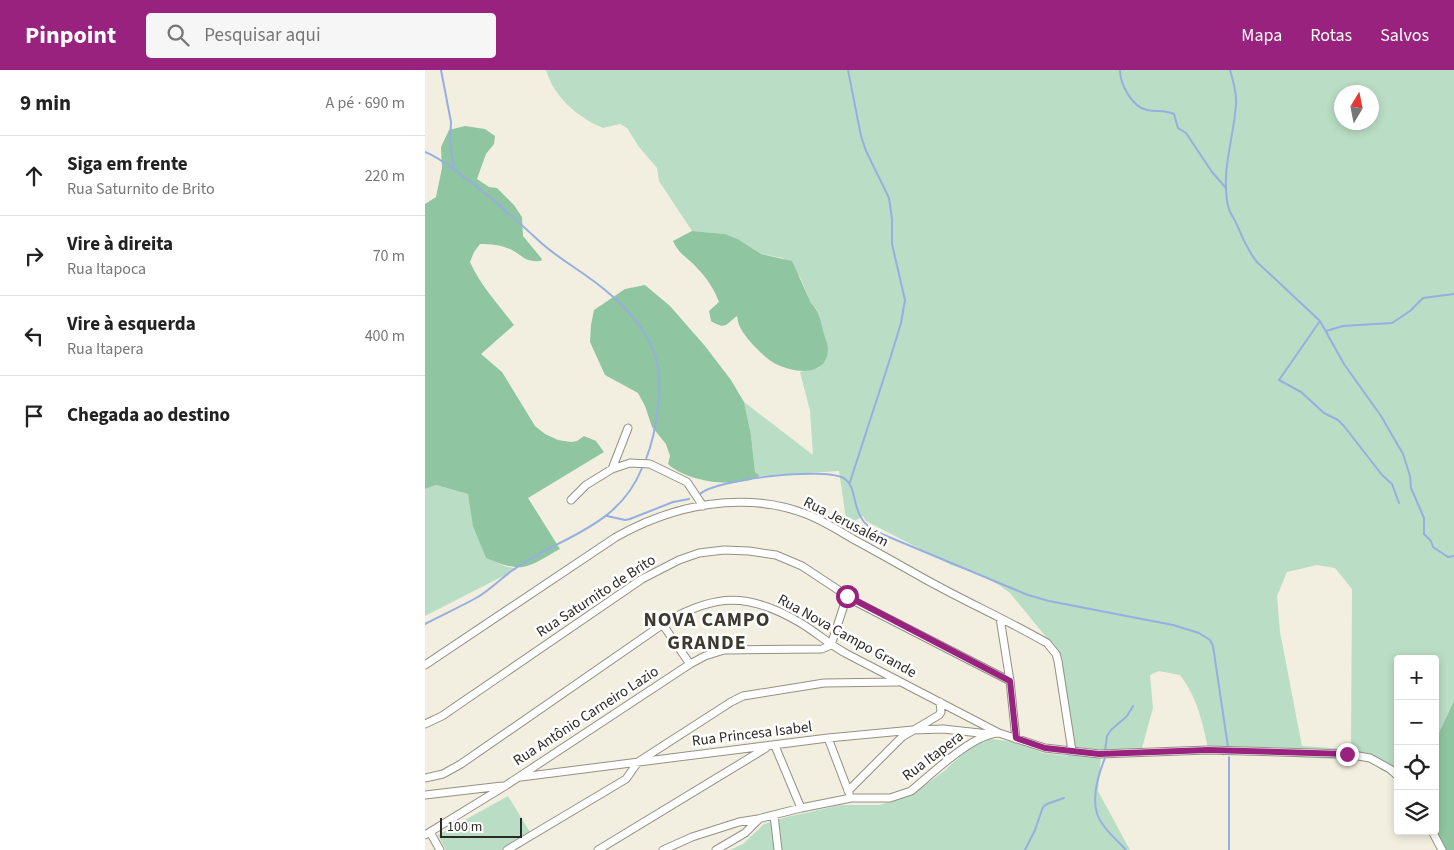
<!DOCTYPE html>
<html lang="pt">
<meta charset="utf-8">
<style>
:root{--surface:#fff;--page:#f6f6f6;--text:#222;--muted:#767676;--line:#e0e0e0;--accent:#98227e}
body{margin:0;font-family:"Source Sans 3",sans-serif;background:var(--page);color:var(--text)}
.controls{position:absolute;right:15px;bottom:15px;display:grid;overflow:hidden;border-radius:5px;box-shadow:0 2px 8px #0003}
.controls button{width:45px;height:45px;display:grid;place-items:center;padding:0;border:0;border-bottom:1px solid var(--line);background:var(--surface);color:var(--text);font:25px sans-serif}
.compass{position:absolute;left:909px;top:15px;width:45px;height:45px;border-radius:50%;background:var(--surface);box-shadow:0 2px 8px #0003;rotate:10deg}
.scale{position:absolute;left:15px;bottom:12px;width:82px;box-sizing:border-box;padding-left:5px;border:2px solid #2c2a25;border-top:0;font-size:14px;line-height:18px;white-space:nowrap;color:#2c2a25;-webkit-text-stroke:4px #fff;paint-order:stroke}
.stop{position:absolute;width:15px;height:15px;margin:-11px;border:4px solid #98227e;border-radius:50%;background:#fff}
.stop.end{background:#98227e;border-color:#fff;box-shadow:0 1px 5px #0008}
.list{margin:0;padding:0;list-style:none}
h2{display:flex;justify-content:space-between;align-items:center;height:65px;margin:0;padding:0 20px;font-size:21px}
h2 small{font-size:16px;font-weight:400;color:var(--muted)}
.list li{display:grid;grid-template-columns:32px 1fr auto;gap:15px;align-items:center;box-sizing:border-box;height:80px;padding:0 20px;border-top:1px solid var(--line)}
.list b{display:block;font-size:19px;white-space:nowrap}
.list p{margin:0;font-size:16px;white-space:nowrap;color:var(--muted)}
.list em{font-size:16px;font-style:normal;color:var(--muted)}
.icon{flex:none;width:28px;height:28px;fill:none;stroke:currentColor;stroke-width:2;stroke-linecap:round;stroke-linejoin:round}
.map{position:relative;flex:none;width:1029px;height:780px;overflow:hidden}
header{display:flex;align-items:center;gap:30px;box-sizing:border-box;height:70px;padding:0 25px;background:var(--accent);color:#fff}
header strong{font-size:24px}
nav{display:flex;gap:28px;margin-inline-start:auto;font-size:18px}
.search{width:350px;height:45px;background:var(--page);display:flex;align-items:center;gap:12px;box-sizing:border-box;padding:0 18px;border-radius:5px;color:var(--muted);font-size:19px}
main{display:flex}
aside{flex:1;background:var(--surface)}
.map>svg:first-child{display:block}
.green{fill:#baddc5;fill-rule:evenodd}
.forest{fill:#8fc5a1}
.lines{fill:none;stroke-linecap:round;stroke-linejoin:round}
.stream{stroke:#96afe0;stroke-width:2}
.street-casing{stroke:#949083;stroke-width:9}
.street{stroke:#fff;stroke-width:7}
.route{stroke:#98227e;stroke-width:6}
.labels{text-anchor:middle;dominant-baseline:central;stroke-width:5;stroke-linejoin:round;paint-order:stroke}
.street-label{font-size:15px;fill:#2c2a25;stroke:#fff}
.district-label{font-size:20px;font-weight:bold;letter-spacing:1px;fill:#3d392e;stroke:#fff}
</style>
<header>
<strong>Pinpoint</strong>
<div class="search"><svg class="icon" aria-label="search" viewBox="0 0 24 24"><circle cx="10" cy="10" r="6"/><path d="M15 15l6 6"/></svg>Pesquisar aqui</div>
<nav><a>Mapa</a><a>Rotas</a><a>Salvos</a></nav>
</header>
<main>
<aside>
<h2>9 min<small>A pé · 690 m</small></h2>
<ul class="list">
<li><svg class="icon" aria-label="ahead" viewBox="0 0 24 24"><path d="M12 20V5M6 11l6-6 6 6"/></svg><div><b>Siga em frente</b><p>Rua Saturnito de Brito</p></div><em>220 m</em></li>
<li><svg class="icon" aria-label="right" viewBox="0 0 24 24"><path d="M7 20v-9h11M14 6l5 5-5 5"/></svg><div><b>Vire à direita</b><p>Rua Itapoca</p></div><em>70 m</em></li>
<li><svg class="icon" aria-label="left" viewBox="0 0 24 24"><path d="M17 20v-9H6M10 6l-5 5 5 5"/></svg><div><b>Vire à esquerda</b><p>Rua Itapera</p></div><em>400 m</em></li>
<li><svg class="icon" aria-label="arrive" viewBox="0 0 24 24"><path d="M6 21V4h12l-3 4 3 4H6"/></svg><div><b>Chegada ao destino</b></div></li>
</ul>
</aside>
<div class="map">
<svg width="1029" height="780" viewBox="0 0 1029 780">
<rect width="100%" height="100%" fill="#f3efe0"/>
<path class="green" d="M121,0H1029V631L1010,671V589H973V707L956,700L945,691L811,684H800L799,686L783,678C777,651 772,627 755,605L734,601L725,605L728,638L717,678L676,686L673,721L705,780H305L318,774L339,754L362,747L416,735H454L485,726L519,701L542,680L557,672L566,669L591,672L618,683L643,686L636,597L626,573L585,523L574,515L552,503L526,495L441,451L438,446L422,456L414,401L335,406L330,402L326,365L319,332L388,385L385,341L375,302L394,298L399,292L403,278L391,238L386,233L375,207L358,188L336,184L313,169L300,164L267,161L234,111L232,98L214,77L202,58L195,54L178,58C152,47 129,27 121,0ZM916,22H946V52H916ZM892,495L910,498L927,519L926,674L922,679L877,676L855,562L852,526L862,502Z
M11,415L43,424L55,472L61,488L80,496L92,499L0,546V419Z
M83,726L105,762L76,780H21L13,765Z"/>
<path class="forest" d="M40,56L60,59L70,66L69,74L61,84L52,109L64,117L72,118L89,135L97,147L98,166L117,189L116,191C99,192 100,187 87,180C77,175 66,174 55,174L49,182L45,192C55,215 74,235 89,255L56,284L77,302L110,356L120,364L133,370L146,372L152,371L159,366L171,371L179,382L103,428L135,479C101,498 99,504 61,488L48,456L43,424L11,415L0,419V134L11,127L17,98L16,77L24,60Z
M267,161L300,164L313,169L336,184L367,191L386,233C394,240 396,253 399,264C400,268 403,274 403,279C402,307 371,303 353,295C341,290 320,268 315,257C313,254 313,250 312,246C300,255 301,260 286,251L284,241L294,232C289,219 282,208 272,198C263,187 255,186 248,171Z
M220,215L245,236L280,276L306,310L319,332L326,365L330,402L335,406C311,419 262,412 243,394L245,386L241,374L227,357L220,336L213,323L180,305L165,272L166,255L169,240L200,219Z
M1029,631V780H1014L1010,761V671Z"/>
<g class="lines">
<path class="stream" d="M16,0L26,52L25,70L29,99
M423,0L436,66L441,81L464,128L467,149V174L480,230L476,253L465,289L425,412
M695,0C695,14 707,37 722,40C732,42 740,40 749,44L753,58L761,63L787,102L801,118
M805,0C808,10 812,24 811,34C809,66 797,98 802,130C803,143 808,145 812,155C818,168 822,180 832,192L895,251L919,294L956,346L978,384L985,406L986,418L999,448V464L1006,471L1008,477L1023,487L1029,486
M0,82C13,87 24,96 35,104C63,124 88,147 113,170C133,189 159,202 180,220C201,237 224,262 231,289C239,315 231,364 221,389
M895,251L854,310L876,322L899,343L913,350L919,356L957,405L967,414L974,433
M901,261L918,256L967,253L985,241L998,228L1029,224
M275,424C291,409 403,396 420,409C435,420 423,447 452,462L603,525L624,531L748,555L774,563L785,570L788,576L803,677
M182,446L200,450L205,449L248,432L264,429
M0,554C17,545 35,537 51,528C65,520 75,509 88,500C136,466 193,458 217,398
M680,681L682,666L686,660L702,646L708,636
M804,687V780
M680,688C673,705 666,728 673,746C678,759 692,770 701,780
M600,780L610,760L618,737L622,734L639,728"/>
<defs>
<path id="street" d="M187,399L203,358
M146,430L161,415L187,399L205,393L225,394L262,412L278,436
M575,548L585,611L591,669
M238,555L265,594
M0,595L191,467C248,435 318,420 381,444C397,450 413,460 428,469C452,482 475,495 498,508C539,531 582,550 622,573L631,584L633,591L647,681
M0,654L17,646L217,509L254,490L274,483L299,480L324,481L351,485L377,496L433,533L585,611
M403,668L424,723
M350,676L376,738
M96,707L403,668L488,660L518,659L564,664
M0,708L18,704L36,694L241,552C291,523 324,523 374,552C391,562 405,575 422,584L574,663
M423,721L477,667L514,645L516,642L515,632
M0,725L77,716
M349,745L353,780
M1007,761L1017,780
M5,762L15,780
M0,765L80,716L265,594L280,586L299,580L397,579L406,575L422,526
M82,780L201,709L213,692L306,632L318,626L399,613L473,612
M173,780L341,678
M238,780L267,767L314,752L333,749L376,738L426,728H465L486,721C507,704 547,664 574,663L620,678L674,684L783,680L922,684L945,688L965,699L973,706
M291,780L320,763L333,750"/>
</defs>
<use href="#street" class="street-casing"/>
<use href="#street" class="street"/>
</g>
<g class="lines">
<path class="route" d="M422,526L585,611L591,668L620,678L674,684L783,680L922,684"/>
</g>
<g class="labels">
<g class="street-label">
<text transform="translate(421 452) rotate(27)">Rua Jerusalém</text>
<text transform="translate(171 526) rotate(-33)">Rua Saturnito de Brito</text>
<text transform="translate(422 566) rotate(29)">Rua Nova Campo Grande</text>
<text transform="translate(161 646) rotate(-33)">Rua Antônio Carneiro Lazio</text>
<text transform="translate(327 664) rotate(-7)">Rua Princesa Isabel</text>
<text transform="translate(508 686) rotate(-37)">Rua Itapera</text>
</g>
<g class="district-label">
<text x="282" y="550">NOVA CAMPO<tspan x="282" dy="23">GRANDE</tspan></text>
</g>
</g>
</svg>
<div class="controls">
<button>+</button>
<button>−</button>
<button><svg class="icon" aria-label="locate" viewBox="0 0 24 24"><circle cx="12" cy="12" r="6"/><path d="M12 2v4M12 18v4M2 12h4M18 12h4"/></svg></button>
<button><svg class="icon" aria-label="layers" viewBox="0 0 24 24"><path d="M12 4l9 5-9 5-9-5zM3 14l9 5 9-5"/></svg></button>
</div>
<svg class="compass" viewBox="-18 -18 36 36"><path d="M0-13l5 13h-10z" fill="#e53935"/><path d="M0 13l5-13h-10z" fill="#767676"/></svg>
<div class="scale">100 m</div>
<div class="stop" style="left:422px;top:526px"></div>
<div class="stop end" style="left:922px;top:684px"></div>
</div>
</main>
